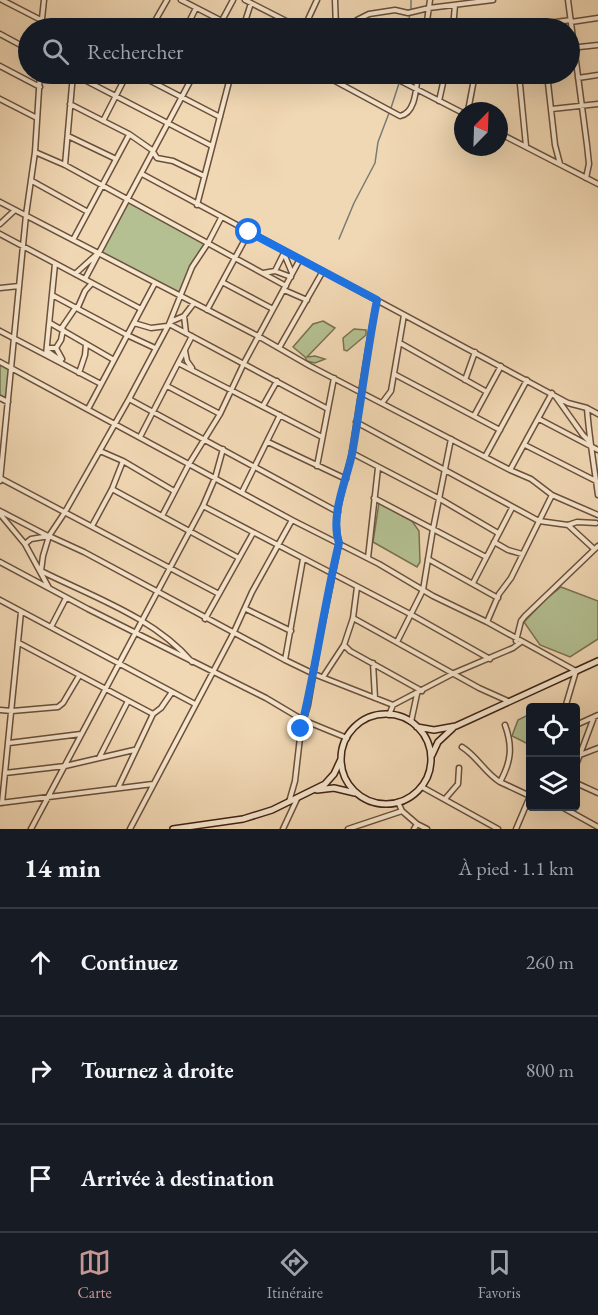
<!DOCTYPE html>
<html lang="fr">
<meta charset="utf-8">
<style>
:root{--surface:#171b24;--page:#20242c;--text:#f1f3f6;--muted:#9ea1a6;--line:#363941;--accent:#c59692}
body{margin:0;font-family:"EB Garamond",serif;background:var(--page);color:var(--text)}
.controls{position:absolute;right:18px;bottom:18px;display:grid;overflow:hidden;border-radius:6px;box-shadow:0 6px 24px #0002}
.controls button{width:54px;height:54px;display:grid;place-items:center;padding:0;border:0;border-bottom:2px solid var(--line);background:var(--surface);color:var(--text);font:30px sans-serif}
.compass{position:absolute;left:454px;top:102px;width:54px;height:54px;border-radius:50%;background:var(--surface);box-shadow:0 6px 24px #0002;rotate:23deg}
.stop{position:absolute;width:18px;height:18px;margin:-14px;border:4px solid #1a73e8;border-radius:50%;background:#fff}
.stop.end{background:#1a73e8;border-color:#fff;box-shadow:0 2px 6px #0008}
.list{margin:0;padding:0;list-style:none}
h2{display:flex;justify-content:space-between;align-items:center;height:78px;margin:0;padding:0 24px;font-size:26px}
h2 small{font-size:20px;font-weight:400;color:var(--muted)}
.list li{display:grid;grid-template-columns:39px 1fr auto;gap:18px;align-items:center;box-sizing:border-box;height:108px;padding:0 24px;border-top:2px solid var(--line)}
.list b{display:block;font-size:22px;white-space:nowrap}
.list em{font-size:20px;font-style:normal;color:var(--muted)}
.icon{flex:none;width:33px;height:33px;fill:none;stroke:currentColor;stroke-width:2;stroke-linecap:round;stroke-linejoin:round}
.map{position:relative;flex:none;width:598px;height:829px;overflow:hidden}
.search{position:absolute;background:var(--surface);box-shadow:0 6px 24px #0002;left:18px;right:18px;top:18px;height:66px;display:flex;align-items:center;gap:15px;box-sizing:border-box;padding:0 21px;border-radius:33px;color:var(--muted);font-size:22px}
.sheet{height:402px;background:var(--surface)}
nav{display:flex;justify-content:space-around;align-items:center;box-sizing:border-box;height:84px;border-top:2px solid var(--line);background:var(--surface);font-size:16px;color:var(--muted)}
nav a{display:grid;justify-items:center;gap:3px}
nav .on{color:var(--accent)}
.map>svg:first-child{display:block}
.green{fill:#b4c092;stroke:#7a7152;stroke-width:1.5}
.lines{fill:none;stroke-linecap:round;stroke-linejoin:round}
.stream{stroke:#787c75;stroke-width:1.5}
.street-casing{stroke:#6c503b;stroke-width:7}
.secondary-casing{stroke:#402213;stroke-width:8}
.street{stroke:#f6e6ce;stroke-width:4}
.secondary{stroke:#f6e6ce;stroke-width:5}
.route{stroke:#1a73e8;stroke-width:8}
</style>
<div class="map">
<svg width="598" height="829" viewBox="0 0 598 829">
<rect width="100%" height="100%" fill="#f1d8b4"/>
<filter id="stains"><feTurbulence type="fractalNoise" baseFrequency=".00333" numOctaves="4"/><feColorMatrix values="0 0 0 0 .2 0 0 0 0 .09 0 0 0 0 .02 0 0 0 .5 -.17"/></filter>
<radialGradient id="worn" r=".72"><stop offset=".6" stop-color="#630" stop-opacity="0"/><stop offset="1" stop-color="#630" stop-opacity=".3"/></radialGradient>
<path class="green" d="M128,202L206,244L180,294L100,253Z
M323,321L335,328L307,357L315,356L325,359L315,363L307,361L305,357L293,347L313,324Z
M354,329L366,330V335L347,351L344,350L343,338Z
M0,364L9,369L7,400L0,396Z
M379,503L412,521L419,531L420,562L417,567L373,542Z
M561,587L598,601V639L570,657L540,645L524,622L546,599Z
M530,714V745L512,736L518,720Z"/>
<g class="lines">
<path class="stream" d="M411,10V0
M406,28L410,15
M391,108L402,74
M339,239L354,203L375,163L378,142L389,113"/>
<defs>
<path id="street" d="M2,0L41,20
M181,0L222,21
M245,0L300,28
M335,0L336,28
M568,0L587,145L589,164L586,178
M571,22L598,18
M41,28L44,0
M151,28L167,0
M186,28L196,8
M218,28L233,0
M243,28L251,3
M304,28L317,0
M354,28L357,20L369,14L395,10L408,13L429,8L493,0
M426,28L430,0
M453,28L455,5
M511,28L571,20
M0,34L28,49
M570,48L598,45
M0,66L40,87
M73,74L212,146
M137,74L220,117
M322,74L400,116C416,113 416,88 418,74
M387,74L463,113
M519,74L526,146
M547,74L555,145L560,164
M578,78L598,75
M151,81L164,74
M0,99L37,118
M439,101L445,74
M70,104L129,134L152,150L157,158L173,161L204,176
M552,109L598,104
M468,111L475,74
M103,121L127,74
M499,133L598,184
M68,136L116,159
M35,152L65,165L286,286
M65,165L73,74
M142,174L568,403L587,408L598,414
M32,181L88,212
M0,202L258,336L310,366L510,470L531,479L552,495L598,515
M197,205L231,74
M0,224L15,210
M0,234L141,309
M73,240L129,135
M285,251V256L292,273
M275,271L283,255
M263,273L275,271L291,277
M75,274L96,255
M85,279L194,74
M222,282L273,309
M0,288L19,286
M284,290L307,300
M52,295L127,335L155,348
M78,307L85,291L92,283
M207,310L249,232
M184,316L186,333
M170,322L184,316L194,303
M50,323L114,360
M134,323L151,328L167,326
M169,324L328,409
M61,329L76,307
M0,331L101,384
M400,343L487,392
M47,348H56L61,340L63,330
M56,348L62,359L60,360L61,362
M279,348L323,271
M47,351L60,360
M185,351L187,361L192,368
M46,355L55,264
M0,362L292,520L379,564L433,596L487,622L576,671L565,708
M178,363L322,437
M79,373L85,355L86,344
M394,374L500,430
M465,380L475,352
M167,386L220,414
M556,397L583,435L589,441
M0,398L8,402
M129,399L338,512
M382,403L391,391L404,315
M263,406L277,381
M587,408C589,437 594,465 598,495
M88,409L155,283
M474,416L501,366
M539,419L598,450
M356,422L539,521L568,525L577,522L596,523
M140,437L192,336
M268,442L346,479
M525,445L596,481
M100,451L123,461L174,491
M352,453L440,499L498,533
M485,457L527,380
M317,466L334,378
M510,470L552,393
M0,478L219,594
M0,481L26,215L35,152L40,74
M112,489L239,558
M242,492L280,415
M374,498L486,557
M203,506L412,615L490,659
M0,511L48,536
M0,514L25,544L31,539L49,536L84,552L285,660L314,674L393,705
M162,516L189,464L220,414L244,363L300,259
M568,525L593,548
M92,526L112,489L123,461
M494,542L508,550L522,554
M25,544L49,588
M368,558L378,468
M428,559L498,598
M0,562L88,609L266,698L303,720L347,738
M473,583L512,508
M0,600L195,704
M246,609L291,631
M353,618L479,688L508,701
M205,619L253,533
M487,622L499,594L511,578L552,495
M51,627L66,598
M516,641L521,621L525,616L598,546
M397,642L423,590L433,529L451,439
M19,643L153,714
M344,645L350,651L422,691
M285,660L303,559
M192,662C153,617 93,597 41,571L43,556L49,536L65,512L129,399L169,324L192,267L208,243L221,218
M373,663L375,698
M323,677L344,645L353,618L357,587
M0,710L12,711L58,707L63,703L79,676
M389,715L393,705L454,673L513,648L521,642
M411,722L417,694
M505,725C513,747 511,762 500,782L530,796
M576,725L598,715
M9,743L81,734
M462,747C477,756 485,773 500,782
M580,755L598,748
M99,758L128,701
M576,765L594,717
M5,773L65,766L134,750
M576,783L598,793
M422,787L498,829
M118,788L153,714L161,708L172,692
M445,799L458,784L459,768
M289,802L295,781L301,729L308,705L319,641L339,543C330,515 347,480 352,452C360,401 367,350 377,300
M398,802L402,811
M0,803L153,784
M2,803L21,612
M560,806L598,827
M31,829L203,506L215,478L223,449
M130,829L233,634L252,592L292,520
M283,829L297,799
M348,829L402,811L417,824L427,829
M414,829L417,824
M516,829L530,796"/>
<path id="secondary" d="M341 759a45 45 0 1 1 90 0a45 45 0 1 1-90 0Z
M417,727L434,730L456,726L598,661
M432,755L438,742L453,728
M317,790L334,788L355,793
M173,829L243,819L272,810L325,784L334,774L341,759"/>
</defs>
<use href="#street" class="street-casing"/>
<use href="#secondary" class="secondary-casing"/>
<use href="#street" class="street"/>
<use href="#secondary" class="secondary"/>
</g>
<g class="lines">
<path class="route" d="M249,232L377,300C367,351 361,403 352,454C346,482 330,515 339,543C324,605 316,668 301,729"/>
</g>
<rect width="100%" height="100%" filter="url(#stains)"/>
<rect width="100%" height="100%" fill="url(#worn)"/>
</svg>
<div class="controls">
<button><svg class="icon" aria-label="locate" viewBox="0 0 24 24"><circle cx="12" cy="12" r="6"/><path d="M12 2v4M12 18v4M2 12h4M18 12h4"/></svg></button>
<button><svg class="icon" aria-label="layers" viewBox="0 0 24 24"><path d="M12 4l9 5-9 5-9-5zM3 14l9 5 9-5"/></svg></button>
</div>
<svg class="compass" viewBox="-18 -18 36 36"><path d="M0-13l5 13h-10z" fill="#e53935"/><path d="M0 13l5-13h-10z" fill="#9ea1a6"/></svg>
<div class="stop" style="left:249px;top:232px"></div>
<div class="stop end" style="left:301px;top:729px"></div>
<div class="search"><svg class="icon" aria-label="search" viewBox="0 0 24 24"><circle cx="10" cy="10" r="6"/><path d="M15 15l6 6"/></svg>Rechercher</div>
</div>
<section class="sheet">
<h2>14 min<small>À pied · 1.1 km</small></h2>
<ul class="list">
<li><svg class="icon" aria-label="ahead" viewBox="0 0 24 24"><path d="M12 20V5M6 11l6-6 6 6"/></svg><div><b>Continuez</b></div><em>260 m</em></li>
<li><svg class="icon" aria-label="right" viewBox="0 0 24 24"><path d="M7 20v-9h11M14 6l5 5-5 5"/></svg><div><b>Tournez à droite</b></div><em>800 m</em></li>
<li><svg class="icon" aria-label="arrive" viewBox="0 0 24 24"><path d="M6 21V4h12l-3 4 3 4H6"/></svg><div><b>Arrivée à destination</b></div></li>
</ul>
</section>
<nav>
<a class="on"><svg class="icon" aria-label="map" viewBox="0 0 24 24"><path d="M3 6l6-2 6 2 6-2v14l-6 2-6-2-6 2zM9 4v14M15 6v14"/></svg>Carte</a>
<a><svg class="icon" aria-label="directions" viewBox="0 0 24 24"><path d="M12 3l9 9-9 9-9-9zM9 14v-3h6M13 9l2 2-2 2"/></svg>Itinéraire</a>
<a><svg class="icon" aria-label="saved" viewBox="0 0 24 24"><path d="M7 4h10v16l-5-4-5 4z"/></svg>Favoris</a>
</nav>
